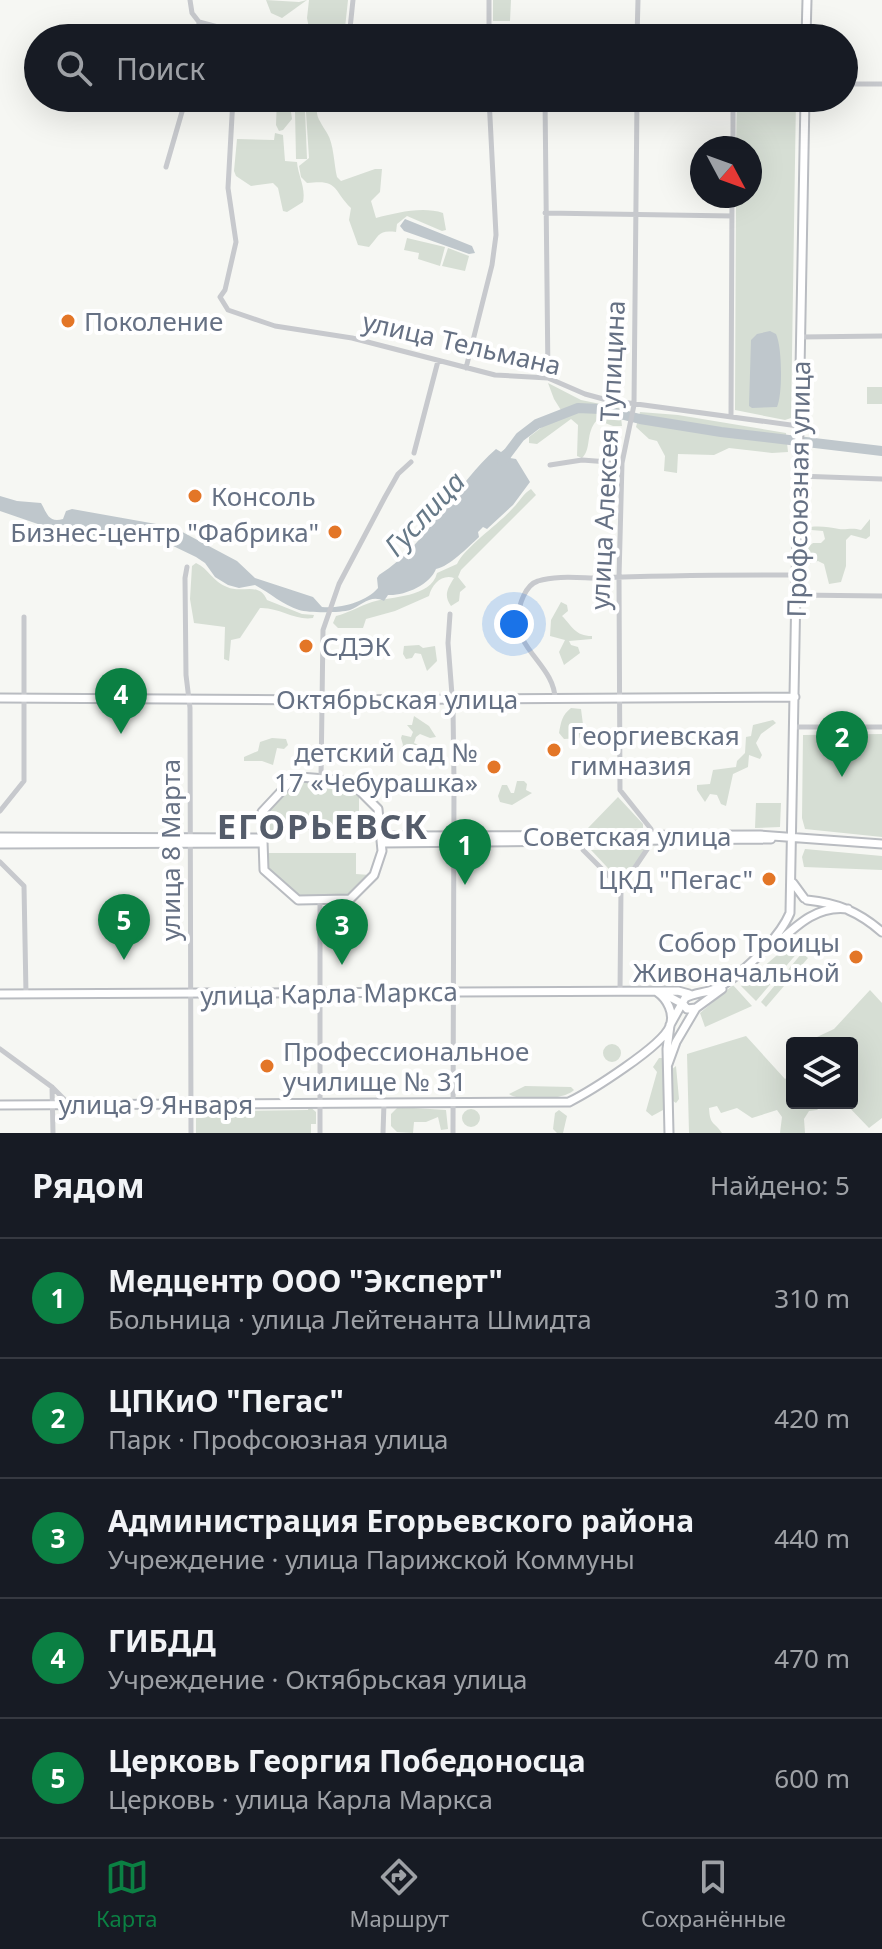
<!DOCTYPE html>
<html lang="ru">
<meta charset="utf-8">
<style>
:root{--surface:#171b24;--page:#20242c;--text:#f1f3f6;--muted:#9ea1a6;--line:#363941;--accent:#0b8043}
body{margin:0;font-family:"Noto Sans",sans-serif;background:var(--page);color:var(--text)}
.controls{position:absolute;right:24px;bottom:24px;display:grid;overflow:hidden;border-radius:8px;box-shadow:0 8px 32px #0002}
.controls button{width:72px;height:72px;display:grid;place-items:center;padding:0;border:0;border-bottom:2px solid var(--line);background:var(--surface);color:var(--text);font:40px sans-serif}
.compass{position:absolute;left:690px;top:136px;width:72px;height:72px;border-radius:50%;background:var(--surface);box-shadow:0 8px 32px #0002;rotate:131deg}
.you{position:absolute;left:514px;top:624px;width:28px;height:28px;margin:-20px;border:6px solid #fff;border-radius:50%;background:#1a73e8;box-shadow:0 0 0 12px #1a73e833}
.badge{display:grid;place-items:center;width:52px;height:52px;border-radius:50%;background:var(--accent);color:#fff;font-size:26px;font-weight:700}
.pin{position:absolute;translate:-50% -66px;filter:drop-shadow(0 2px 4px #0008)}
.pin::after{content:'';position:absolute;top:42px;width:28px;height:24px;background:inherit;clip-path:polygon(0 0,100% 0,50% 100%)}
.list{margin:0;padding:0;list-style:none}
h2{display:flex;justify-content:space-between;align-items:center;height:104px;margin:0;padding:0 32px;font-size:34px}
h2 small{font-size:26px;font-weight:400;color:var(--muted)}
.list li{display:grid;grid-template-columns:52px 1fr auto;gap:24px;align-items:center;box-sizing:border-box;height:120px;padding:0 32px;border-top:2px solid var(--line)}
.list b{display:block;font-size:30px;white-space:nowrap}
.list p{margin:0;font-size:26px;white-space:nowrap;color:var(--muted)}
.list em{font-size:26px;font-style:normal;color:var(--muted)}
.icon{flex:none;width:44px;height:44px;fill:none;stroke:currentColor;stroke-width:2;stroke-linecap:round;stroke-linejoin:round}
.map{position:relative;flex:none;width:882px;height:1133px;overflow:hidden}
.search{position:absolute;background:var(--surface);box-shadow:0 8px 32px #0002;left:24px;right:24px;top:24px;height:88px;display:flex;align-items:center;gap:20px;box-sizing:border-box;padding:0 28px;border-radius:44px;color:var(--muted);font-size:30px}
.sheet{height:704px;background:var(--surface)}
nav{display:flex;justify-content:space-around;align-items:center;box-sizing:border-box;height:112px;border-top:2px solid var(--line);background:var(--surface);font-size:22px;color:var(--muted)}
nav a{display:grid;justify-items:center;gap:4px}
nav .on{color:var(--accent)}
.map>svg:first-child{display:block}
.green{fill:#d6ded4}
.water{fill:#bfc7cc}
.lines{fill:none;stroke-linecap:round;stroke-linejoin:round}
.river{stroke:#bfc7cc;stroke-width:10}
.secondary-casing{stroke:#b9bcc1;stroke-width:11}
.street{stroke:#c7c9cd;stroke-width:5}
.secondary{stroke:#fff;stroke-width:7}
.poi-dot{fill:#e37627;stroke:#fff;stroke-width:3}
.labels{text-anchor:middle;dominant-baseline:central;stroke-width:8;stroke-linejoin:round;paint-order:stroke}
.poi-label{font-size:26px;fill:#667184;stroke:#fff;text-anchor:start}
.street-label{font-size:26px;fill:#667184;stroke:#fff}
.water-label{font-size:28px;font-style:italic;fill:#667988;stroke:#fff}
.district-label{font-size:34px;font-weight:bold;letter-spacing:2px;fill:#545c6a;stroke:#fff}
</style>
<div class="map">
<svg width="882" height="1133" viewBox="0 0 882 1133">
<rect width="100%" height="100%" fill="#f6f7f3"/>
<path class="green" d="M266,0L299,2L307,0L282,18L271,13Z
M309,0H348L345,28L347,29V38H311L307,18Z
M493,0H511L510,21H493Z
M277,98H317C316,118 317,116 327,133C334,144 334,165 337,177L341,181L375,169H382L380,192L371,201L376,218C396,213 422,206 443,213L446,230L442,231L407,216L397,224L396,232C378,230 380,235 369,247L358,245L349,220L351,208C332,189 339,179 307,183L301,177L299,166L309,158L306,112L294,109L291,112L292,119L283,130L279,131L276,125Z
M424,98H458V107L426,108Z
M737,98H796L791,418L785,420L735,410L736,196H750V148H736Z
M295,111H305L307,159H296Z
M275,133L283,135L285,161L297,162C298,176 306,187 303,202L287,212L283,211L278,188L273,183L251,186L236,176L234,171L237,139L274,140Z
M407,238L445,247L440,266L418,259L419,253L404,250Z
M448,248L469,256L465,271L442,266Z
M548,383L581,400L620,408L622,426H613L597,420C585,433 592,449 582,458L577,456L578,425L571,419L537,444L529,443V437L546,424L564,415L554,399Z
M867,387H882V404H867Z
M640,412L678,415L786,433L788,452L772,453L729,448L714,455L678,454L677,473L664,471L665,456L657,441L649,439L636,427Z
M531,489L536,495L461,570L458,577L466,587L460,592L459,601L451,606C443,595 448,588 454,578C442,574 432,584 429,596L395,611L366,619L363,628H338L333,623L336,616C349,613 359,606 372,602C391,596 431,598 437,573L457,564C465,547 499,524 513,508C520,501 523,494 531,489Z
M870,519V536L866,539L851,535L846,540V566L841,582L829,584L824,564L818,561L808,564L804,559V550L813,543H821L825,539L823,531L811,530L810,527C821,526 829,527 839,529C847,530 852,527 861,530Z
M196,563C209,569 213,582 227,587C242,594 259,581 267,600L302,614L314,615L313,618C295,621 279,607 260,608L240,638L231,640L229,661L224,659L225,627L194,623L190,599L192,566Z
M561,602L567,605L568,611L562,616C572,626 575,636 592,636V639L569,641L571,645L578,647L580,653L564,665L559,652L565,640L550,636L551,620Z
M419,645L423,648L435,646L437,661L427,671L421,654L415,653L412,658L406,659L403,654L404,646Z
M571,708L581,709L584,732L581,738L564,739L559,733C561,722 562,715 571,708Z
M414,716L429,726L436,737L430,738L420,734L416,737L414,743L423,747V750L419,752L411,747L404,759L399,756L403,745L401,738L402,735L411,737L413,732L407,725H412Z
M773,720L776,723L761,734L756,743L762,755L760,759L749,755L748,767L733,774L726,806L721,804L717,795L710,794L705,802L697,790V785L710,784L713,770L736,767L737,761L745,753L746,737L751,736L753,725Z
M882,734V837L805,829L802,818L803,735Z
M272,738L286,739L288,745L284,749L277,748L273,765L262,761H244V757L258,751L260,742Z
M300,781L344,783L359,795V830H265L267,810L294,783Z
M517,781H524L527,784L526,790L532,793L512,805L500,802L498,796L502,785H507L511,793H514Z
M618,797L643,824V828H588Z
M756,803H781L780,827L755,828Z
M646,849L621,882L591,850Z
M805,849L882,856V870L804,867L802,857Z
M265,853H356V874L370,875L351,896L297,897L268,869Z
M790,944L799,951L756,1001L741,986Z
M802,953L808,958L766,1007L761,1002Z
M733,985L752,1006L705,1027L700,1013Z
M870,990L882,1003V1118L869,1128L845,1103H852V1043H811L817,1037L834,1029Z
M746,1036L785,1079L792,1073V1103H825L817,1110L809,1111L804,1119L805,1133H780L782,1117L777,1110L752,1118L737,1108L721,1113L717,1106L709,1108C710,1126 714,1121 722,1133H689L687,1054Z
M603 1053a9 9 0 1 1 18 0a9 9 0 1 1-18 0Z
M659,1058H663V1110L652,1116L646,1111L657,1072L653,1067Z
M676,1066L679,1099L676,1103L673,1101L671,1070Z
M525,1086L571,1087L574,1090C565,1100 520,1102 509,1094Z
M309,1106L316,1112V1124H311V1133H196V1112L228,1107L231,1111L308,1110Z
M398,1107L446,1110L448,1129L441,1130L438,1117L426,1122H414L413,1133L397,1132L391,1126V1114Z
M462 1118a9 9 0 1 1 18 0a9 9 0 1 1-18 0Z
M559,1110L567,1116L563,1133H557L553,1129L555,1113Z"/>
<path class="water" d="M405,219L472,246L475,253L469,254L404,231L400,226Z
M770,331L776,334C782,346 783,393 777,407L752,408L749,406L751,340L757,334Z
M496,449L501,452L505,449L512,455L510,458L516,459L530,482L513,505L487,529L483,527L478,532L479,537C467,548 450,566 436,569C430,585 404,596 388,595L384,601C371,594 362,605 350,610C341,613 308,613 299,610C283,605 270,593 255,585L239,588L228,585L215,577L205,563L196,557L169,544L61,532L0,511V496L17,501L41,503C47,513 48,523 63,519L66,511L72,509L173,527L237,561L255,578L313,597L322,607C340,609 366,602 378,588L377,578L379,575C429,543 453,487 496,449Z"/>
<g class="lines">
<path class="river" d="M502,461L520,437L537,424L578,408L600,409L640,419L721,432L882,451"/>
<defs>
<path id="secondary" d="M806,38L807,0
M0,698L320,700L795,697
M300,777L350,781L378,809L382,851L374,875L350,899L298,900L264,870L262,812L291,781Z
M381,836L760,835L882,844
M0,837L261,838
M382,843L771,839
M0,844L261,843
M793,883L804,898
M807,900C838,903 859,912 882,932
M775,945C797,925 817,905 848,909
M0,994L678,991L689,994
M664,994L683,1004L687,1009L696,1008
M668,1064L676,1042L696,1008L722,989
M0,1105L569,1102C589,1092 663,1046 670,1026C675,1013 667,999 657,992
M669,1133L667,1049L670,1025L685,998C694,993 705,993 715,989C740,977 779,939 790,913L805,98"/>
</defs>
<use href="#secondary" class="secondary-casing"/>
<path class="street" d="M190,0L192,13L199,22L198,38
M199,22L237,32L290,35L298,38
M349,38L353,0
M489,38V0
M637,38L638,0
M844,84H882
M233,98L228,188L236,242L225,290L220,297L228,310L275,326L352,338L495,375L548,378L585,394L607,400L798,426
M545,98L548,378
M733,148V98
M166,167L186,98
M545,213L732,216
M801,337L882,336
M466,368L492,265L496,235L489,98
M731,416L732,196
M414,453L438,361
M550,465L582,460L622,463
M798,476L882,479
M187,567L185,578L186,675L190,708L191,1133
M796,595L882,596
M450,614L448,643L453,708L454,782L453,1133
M555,699C555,667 515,649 518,617C519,605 525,585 538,581C556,575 581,578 600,578C665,575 731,575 797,575
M794,727H882
M321,778L323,630L339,584L385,497L398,474L411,462
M0,811L24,781V617
M582,842L583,850L621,888L652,842L651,829L620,790L619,577L622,463L634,405L637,98
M0,862L24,886L26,994
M620,991L621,888
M0,1049L52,1087L70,1105
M52,1087L53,1133
M320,1133V901
M383,1133L384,1103"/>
<use href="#secondary" class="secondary"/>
</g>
<g class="poi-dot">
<circle cx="68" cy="321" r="8"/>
<circle cx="195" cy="496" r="8"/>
<circle cx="335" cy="532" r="8"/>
<circle cx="306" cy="646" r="8"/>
<circle cx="554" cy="750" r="8"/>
<circle cx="494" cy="767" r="8"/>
<circle cx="769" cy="879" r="8"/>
<circle cx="856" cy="957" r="8"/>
<circle cx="267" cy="1066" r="8"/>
</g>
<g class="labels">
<g class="poi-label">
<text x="84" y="321">Поколение</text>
<text x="211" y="496">Консоль</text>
<text x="319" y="532" text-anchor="end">Бизнес-центр "Фабрика"</text>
<text x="322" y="646">СДЭК</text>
<text x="570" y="735">Георгиевская<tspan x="570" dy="30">гимназия</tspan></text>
<text x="478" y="752" text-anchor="end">детский сад №<tspan x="478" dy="30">17 «Чебурашка»</tspan></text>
<text x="753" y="879" text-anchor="end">ЦКД "Пегас"</text>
<text x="840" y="942" text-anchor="end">Собор Троицы<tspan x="840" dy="30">Живоначальной</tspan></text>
<text x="283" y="1051">Профессиональное<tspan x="283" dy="30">училище № 31</tspan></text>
</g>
<g class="street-label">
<text transform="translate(462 343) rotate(13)">улица Тельмана</text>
<text transform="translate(607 455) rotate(-87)">улица Алексея Тупицина</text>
<text transform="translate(798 489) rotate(-89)">Профсоюзная улица</text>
<text x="397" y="699">Октябрьская улица</text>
<text x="627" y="836">Советская улица</text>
<text transform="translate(170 850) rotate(-90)">улица 8 Марта</text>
<text transform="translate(329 993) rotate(-1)">улица Карла Маркса</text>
<text x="156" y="1104">улица 9 Января</text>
</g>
<g class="water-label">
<text transform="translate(424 513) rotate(-47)">Гуслица</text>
</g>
<g class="district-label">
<text x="323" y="826">ЕГОРЬЕВСК</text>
</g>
</g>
</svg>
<div class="controls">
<button><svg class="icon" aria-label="layers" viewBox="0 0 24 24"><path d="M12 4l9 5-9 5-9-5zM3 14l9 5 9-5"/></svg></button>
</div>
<svg class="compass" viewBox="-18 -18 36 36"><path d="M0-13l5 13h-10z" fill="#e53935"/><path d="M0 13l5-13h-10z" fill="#9ea1a6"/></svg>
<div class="you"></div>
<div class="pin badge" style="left:465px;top:885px">1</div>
<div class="pin badge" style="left:842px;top:777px">2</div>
<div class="pin badge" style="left:342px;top:965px">3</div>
<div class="pin badge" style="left:121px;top:734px">4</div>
<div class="pin badge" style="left:124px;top:960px">5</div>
<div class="search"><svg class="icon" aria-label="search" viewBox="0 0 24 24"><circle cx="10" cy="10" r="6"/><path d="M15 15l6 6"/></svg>Поиск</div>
</div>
<section class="sheet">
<h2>Рядом<small>Найдено: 5</small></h2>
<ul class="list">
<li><span class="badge">1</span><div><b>Медцентр ООО &quot;Эксперт&quot;</b><p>Больница · улица Лейтенанта Шмидта</p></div><em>310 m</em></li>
<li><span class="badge">2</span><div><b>ЦПКиО &quot;Пегас&quot;</b><p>Парк · Профсоюзная улица</p></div><em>420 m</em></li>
<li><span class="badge">3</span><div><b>Администрация Егорьевского района</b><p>Учреждение · улица Парижской Коммуны</p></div><em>440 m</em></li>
<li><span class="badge">4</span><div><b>ГИБДД</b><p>Учреждение · Октябрьская улица</p></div><em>470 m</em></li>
<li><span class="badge">5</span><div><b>Церковь Георгия Победоносца</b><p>Церковь · улица Карла Маркса</p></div><em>600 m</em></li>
</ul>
</section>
<nav>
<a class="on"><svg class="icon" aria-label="map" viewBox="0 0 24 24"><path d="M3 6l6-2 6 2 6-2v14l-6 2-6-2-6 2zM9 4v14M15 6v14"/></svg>Карта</a>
<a><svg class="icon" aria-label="directions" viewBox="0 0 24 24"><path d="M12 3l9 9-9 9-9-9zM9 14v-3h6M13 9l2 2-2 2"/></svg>Маршрут</a>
<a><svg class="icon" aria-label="saved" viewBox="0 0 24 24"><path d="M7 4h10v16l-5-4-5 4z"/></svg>Сохранённые</a>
</nav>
